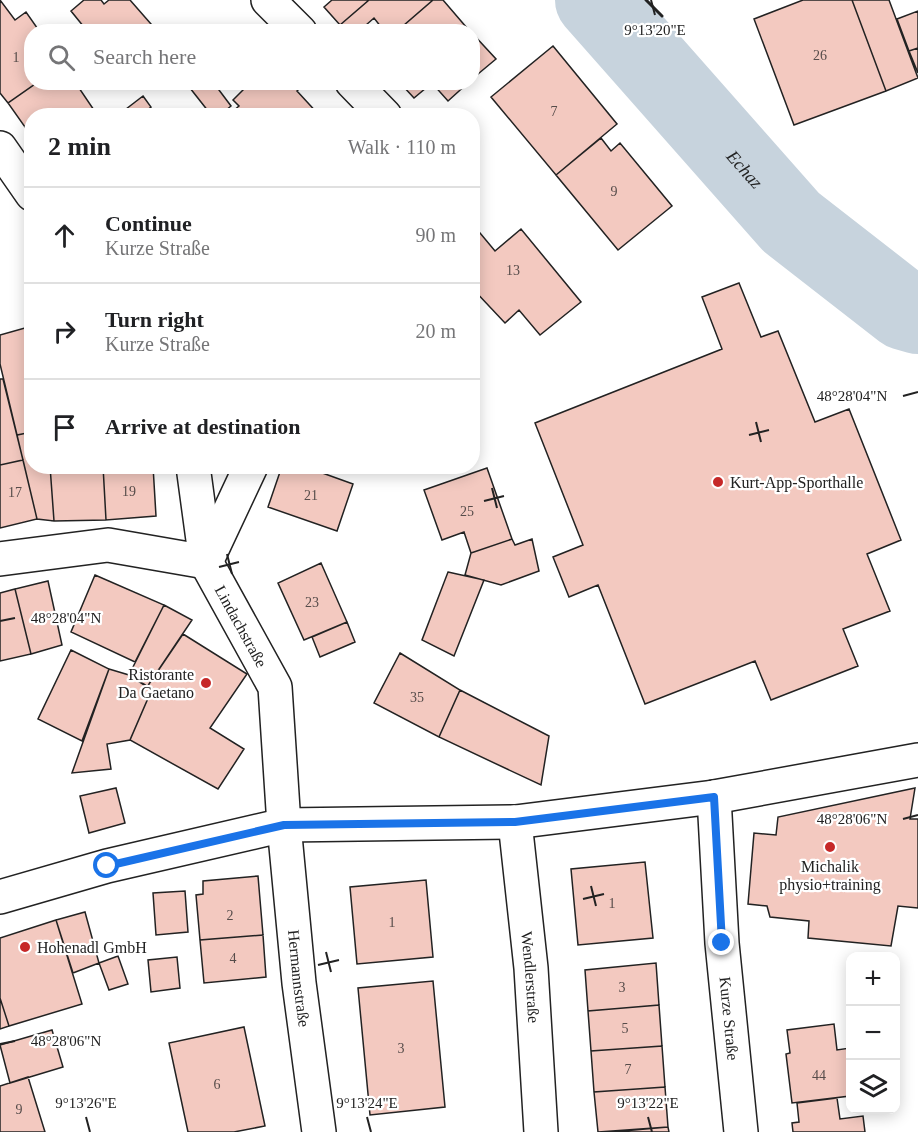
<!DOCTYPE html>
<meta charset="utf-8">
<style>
:root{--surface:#fff;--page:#f6f6f6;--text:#202124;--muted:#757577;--line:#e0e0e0}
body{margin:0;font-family:"Times New Roman",serif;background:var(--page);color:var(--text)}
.controls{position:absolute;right:18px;bottom:18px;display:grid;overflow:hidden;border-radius:12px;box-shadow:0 3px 15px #0003}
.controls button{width:54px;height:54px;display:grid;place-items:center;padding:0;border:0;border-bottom:2px solid var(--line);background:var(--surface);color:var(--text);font:30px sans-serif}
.stop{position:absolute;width:18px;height:18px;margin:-14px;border:4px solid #1a73e8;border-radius:50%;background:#fff}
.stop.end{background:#1a73e8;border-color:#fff;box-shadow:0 2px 6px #0008}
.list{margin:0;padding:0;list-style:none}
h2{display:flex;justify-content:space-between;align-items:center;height:78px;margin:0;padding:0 24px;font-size:26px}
h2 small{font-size:20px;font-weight:400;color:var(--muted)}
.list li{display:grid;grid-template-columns:39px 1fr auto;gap:18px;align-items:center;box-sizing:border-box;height:96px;padding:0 24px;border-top:2px solid var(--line)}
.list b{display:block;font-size:22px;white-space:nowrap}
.list p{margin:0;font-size:20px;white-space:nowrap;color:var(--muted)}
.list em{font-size:20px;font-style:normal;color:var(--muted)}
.icon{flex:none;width:33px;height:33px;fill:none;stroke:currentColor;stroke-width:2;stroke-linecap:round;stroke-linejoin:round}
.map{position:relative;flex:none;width:918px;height:1132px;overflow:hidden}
.search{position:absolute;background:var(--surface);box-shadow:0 3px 15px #0003;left:24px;top:24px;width:456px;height:66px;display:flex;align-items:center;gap:15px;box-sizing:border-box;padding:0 21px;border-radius:24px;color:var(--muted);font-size:22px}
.panel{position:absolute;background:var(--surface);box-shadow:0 3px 15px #0003;left:24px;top:108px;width:456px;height:366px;border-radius:24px}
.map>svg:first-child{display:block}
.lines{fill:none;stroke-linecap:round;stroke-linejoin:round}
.river{stroke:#c7d3dd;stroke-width:80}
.building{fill:#f3c9c0;stroke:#222;stroke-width:1.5}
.street-casing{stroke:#222;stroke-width:36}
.street{stroke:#fff;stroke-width:33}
.wall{stroke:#222;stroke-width:3}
.route{stroke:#1a73e8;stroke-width:8}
.ticks{fill:none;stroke:#222;stroke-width:2}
.poi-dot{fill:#c62828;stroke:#fff;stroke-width:2}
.labels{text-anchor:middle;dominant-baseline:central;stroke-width:4.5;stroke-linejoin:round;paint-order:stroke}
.number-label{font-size:14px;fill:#564c4a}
.poi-label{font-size:16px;fill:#222;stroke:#fff;text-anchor:start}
.street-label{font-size:16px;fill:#222;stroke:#fff}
.water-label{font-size:18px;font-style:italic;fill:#222;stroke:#fff}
.ticks-label{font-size:15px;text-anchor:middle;fill:#222;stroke:#fff;stroke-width:4.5;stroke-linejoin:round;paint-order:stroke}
</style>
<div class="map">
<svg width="918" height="1132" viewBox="0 0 918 1132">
<rect width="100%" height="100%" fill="#fff"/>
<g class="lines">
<path class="river" id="s1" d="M595,0L791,222L904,310L918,314"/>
</g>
<path class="building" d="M0,0L15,20L26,12L40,32H32V82H38L8,103L0,93Z
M84,0H101L104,4L109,0H130L158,32H88L71,11Z
M332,0H369L340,25L324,7Z
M369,0H433L396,32H385L374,18L358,32H345L340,25Z
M433,0H443L467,28L463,32H396Z
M803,0H852L886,91L794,125L754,19Z
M852,0H889L918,78L886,91Z
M918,11V48L909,51L897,19Z
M472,33L496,59L472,79Z
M553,46L617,124L556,175L491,97Z
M918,48V73L909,51Z
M38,82H54L58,88L66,82H75L98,116H32V137L8,103Z
M197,82H213L231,106L219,116H212L190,88Z
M251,82H306L297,91L320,116H238L233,111L239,106L233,100Z
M405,82H469L448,101L432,83L414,98L402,85Z
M143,96L151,107L140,116H117Z
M601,138L611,151L620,143L672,206L618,250L556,175Z
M475,227L495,251L521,229L581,302L540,335L519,310L505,323L472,288V230Z
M739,283L761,337L778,331L815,422L849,409L901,540L867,554L890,611L843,629L858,666L771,700L755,661L645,704L598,585L569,597L553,557L583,545L535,423L722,349L702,297Z
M32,326V432L17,435L0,364V335Z
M0,379H3L23,460L0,465Z
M32,432V466H50L54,521L37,519L17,435Z
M23,460L37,519L0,528V465Z
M50,466H103L106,520L54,521Z
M103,466H153L156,516L106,520Z
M282,466H303L353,484L337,531L268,507Z
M487,468L512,539L471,553L464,532L442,540L424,490Z
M512,539L515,545L532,539L539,571L501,585L465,575L471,553Z
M321,563L347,622L304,640L278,583Z
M448,572L484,580L454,656L422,640Z
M95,575L164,605L135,662L71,632Z
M48,581L62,645L31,654L15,589Z
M15,589L31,654L0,661V593Z
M164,605L192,620L147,687L129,675Z
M347,622L355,642L320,657L312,637Z
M183,634L247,674L210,728L244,749L218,789L130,740L152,689L147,687Z
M71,650L109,669L82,741L38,719Z
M400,653L460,690L439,737L374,703Z
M109,669L129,675L152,689L130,740L107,744L111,769L72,773Z
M460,690L549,736L541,785L439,737Z
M116,788L125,823L89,833L80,796Z
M915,788L910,819H918V908L898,906L891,946L808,938L809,921L770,917L767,906L748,904L754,833L776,835L778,817Z
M645,862L653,938L578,945L571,869Z
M258,876L263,935L200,940L196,895L203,894V881Z
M426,880L433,957L357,964L350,887Z
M185,891L188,932L156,935L153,893Z
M85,912L99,963L73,973L56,920Z
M56,920L82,1004L9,1026L0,998V938Z
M263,935L266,977L204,983L200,940Z
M118,956L128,984L109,990L99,963Z
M177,957L180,988L151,992L148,960Z
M656,963L659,1005L588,1011L585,970Z
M433,981L445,1107L370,1115L358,988Z
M0,998L9,1026L0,1029Z
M659,1005L662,1046L591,1051L588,1011Z
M834,1024L837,1050L850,1048V1096L792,1103L786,1054L790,1053L787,1030Z
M244,1027L265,1126L234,1132H188L169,1043Z
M52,1030L63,1067L10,1083L0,1045Z
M662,1046L665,1087L594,1092L591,1051Z
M28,1077L45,1132H0V1086Z
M665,1087L668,1127L598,1132L594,1092Z
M837,1098L840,1119L863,1116L865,1132H793L792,1123L799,1122L797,1103Z
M668,1127L669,1132H612Z"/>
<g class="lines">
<defs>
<g id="street">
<path d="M268,0L300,32"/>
<path d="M352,82L385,116"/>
<path d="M0,148L32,194"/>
<path id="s2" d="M193,466L206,562L275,687L284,825L299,983L319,1132"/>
<path d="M0,559L108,545L206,562"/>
<path d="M206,562L251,466"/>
<path id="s3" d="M714,797L722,943L741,1132"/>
<path id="s4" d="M515,822L531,968L541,1132"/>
<path d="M0,897L107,866L284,825L515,822L714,797L918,760"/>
</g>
</defs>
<use href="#street" class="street-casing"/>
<use href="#street" class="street"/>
<path class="wall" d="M646,0L662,16"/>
</g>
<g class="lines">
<path class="route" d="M107,866L284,825L515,822L714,797L722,943"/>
</g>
<path class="ticks" d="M651,0L655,15M903,396L918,392M756,422L761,442M749,435L769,430M492,488L497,508M484,501L504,496M227,554L232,574M219,567L239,562M0,621L15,618M903,819L918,815M591,886L596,906M583,899L604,894M326,952L331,972M318,965L339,960M0,1044L15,1041M86,1117L90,1132M367,1117L371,1132M648,1117L652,1132"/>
<g class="poi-dot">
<circle cx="718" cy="482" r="6"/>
<circle cx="206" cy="683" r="6"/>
<circle cx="830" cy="847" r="6"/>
<circle cx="25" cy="947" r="6"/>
</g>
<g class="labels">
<g class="number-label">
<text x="820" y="55">26</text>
<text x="16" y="57">1</text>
<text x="554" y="111">7</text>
<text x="614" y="191">9</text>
<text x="513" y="270">13</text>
<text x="129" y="491">19</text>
<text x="15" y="492">17</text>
<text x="311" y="495">21</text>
<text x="467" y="511">25</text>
<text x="312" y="602">23</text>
<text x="417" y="697">35</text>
<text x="612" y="903">1</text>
<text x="230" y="915">2</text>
<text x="392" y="922">1</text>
<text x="233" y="958">4</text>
<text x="622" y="987">3</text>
<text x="625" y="1028">5</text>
<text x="401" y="1048">3</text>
<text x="628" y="1069">7</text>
<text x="819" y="1075">44</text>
<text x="217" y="1084">6</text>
<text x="19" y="1109">9</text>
</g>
<g class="poi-label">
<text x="730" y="482">Kurt-App-Sporthalle</text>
<text x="194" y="674" text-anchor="end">Ristorante<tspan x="194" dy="18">Da Gaetano</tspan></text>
<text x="830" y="866" text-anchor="middle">Michalik<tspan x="830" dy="18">physio+training</tspan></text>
<text x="37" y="947">Hohenadl GmbH</text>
</g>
<g class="street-label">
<text stroke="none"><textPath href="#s2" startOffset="170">Lindachstraße</textPath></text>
<text stroke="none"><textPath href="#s4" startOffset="156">Wendlerstraße</textPath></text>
<text stroke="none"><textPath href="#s2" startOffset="532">Hermannstraße</textPath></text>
<text stroke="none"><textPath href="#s3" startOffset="222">Kurze Straße</textPath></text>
</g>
<g class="water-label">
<text stroke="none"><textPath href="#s1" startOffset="226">Echaz</textPath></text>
</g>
</g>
<g class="ticks-label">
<text x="655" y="35">9°13'20"E</text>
<text x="852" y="401">48°28'04"N</text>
<text x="66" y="623">48°28'04"N</text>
<text x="852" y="824">48°28'06"N</text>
<text x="66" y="1046">48°28'06"N</text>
<text x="86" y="1108">9°13'26"E</text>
<text x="367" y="1108">9°13'24"E</text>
<text x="648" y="1108">9°13'22"E</text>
</g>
</svg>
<div class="controls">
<button>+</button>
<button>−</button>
<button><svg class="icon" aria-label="layers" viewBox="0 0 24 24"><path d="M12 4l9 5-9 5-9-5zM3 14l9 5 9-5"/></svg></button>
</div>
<div class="stop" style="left:107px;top:866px"></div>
<div class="stop end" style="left:722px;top:943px"></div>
<div class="search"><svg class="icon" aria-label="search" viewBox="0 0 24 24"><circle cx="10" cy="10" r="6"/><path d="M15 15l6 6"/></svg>Search here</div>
<section class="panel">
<h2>2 min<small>Walk · 110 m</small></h2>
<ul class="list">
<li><svg class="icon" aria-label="ahead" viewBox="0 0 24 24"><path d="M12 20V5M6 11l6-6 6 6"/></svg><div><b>Continue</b><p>Kurze Straße</p></div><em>90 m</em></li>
<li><svg class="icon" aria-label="right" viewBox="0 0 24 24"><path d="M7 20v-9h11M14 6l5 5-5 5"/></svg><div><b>Turn right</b><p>Kurze Straße</p></div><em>20 m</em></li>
<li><svg class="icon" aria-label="arrive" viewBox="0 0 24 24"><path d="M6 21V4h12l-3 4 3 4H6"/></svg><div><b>Arrive at destination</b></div></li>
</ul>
</section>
</div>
